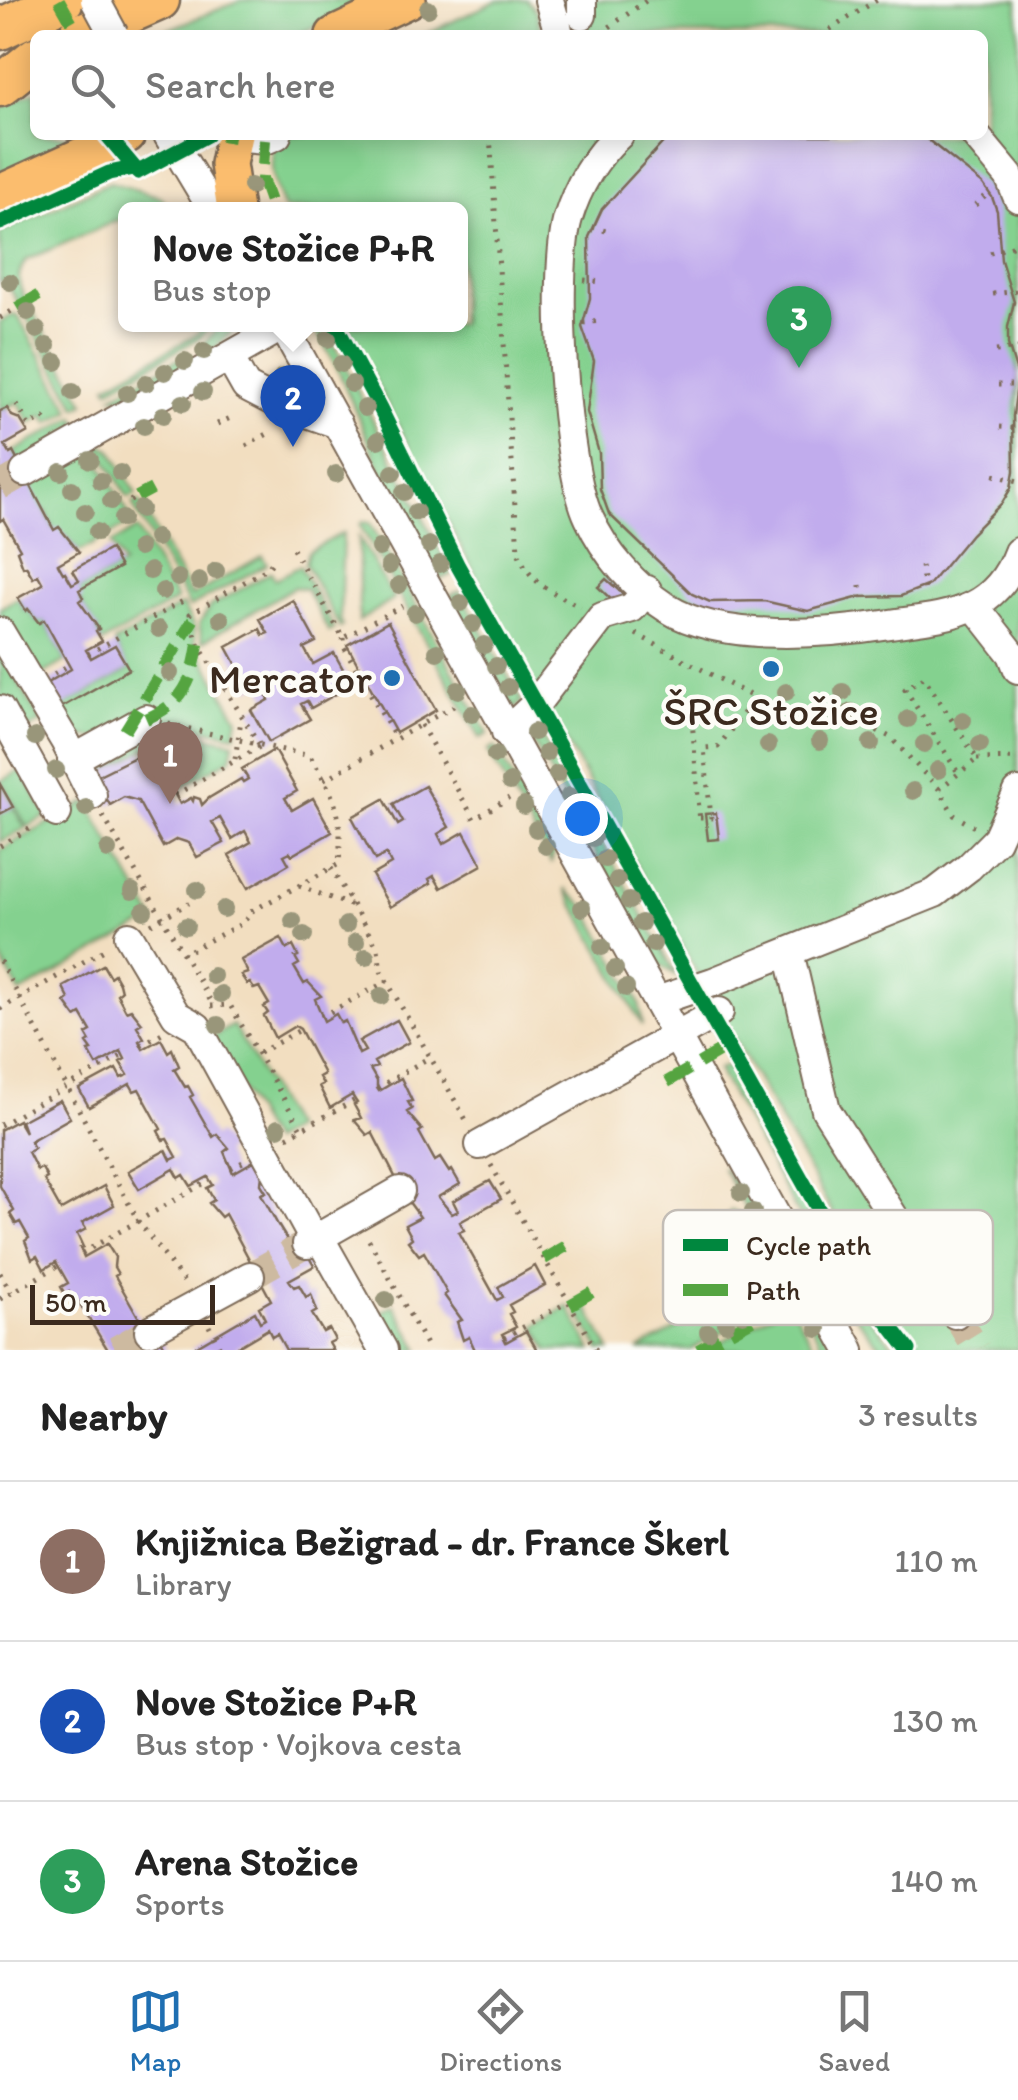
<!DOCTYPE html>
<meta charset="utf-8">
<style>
:root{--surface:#fff;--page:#f6f6f6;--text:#222;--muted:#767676;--line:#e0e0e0;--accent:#1f6fb2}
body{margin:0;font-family:Itim,sans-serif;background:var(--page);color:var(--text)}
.scale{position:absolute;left:30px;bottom:25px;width:185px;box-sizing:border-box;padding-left:10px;border:5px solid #3b2a1e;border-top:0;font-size:28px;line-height:35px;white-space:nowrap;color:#3b2a1e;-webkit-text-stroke:8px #fdfcf7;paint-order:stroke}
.you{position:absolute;left:582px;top:818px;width:35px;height:35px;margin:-25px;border:8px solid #fff;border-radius:50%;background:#1a73e8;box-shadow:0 0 0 15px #1a73e833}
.badge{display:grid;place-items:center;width:65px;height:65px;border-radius:50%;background:var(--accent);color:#fff;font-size:32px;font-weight:700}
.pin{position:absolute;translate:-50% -82px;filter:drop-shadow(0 2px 5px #0008)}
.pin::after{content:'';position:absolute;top:52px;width:35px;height:30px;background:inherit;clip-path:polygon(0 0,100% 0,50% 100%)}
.popup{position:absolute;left:118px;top:202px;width:350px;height:130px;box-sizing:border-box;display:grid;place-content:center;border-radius:15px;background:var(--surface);filter:drop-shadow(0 2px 8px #0005);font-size:32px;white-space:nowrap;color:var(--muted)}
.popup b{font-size:38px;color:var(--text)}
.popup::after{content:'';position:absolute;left:50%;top:100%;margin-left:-20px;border:20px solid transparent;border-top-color:var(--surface)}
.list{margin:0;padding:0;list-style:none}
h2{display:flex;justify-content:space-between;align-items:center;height:130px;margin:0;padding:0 40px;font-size:42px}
h2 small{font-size:32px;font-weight:400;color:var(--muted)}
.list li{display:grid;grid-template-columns:65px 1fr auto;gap:30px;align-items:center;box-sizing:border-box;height:160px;padding:0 40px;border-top:2px solid var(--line)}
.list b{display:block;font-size:38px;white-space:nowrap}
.list p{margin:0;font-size:32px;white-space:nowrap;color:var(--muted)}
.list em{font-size:32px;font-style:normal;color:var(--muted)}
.icon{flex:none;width:55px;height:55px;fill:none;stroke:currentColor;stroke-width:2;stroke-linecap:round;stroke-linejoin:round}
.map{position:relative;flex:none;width:1018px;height:1350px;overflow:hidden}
.search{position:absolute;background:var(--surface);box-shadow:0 5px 25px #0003;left:30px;right:30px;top:30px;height:110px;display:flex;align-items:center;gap:25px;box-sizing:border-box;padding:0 35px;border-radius:15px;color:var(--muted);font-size:38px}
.sheet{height:610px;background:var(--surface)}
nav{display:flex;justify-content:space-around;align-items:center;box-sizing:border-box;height:140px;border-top:2px solid var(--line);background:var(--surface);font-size:28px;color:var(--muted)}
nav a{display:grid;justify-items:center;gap:5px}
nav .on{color:var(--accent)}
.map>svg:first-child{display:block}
.green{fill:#84d18f;stroke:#607e56;stroke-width:2.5}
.building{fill:#c1aced}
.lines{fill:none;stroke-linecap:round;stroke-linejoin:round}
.minor-tunnel{stroke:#cdbaa0;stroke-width:28;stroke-dasharray:28 14;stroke-linecap:butt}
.minor-casing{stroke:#7b6957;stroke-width:32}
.major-casing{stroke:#7b6957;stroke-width:40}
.highway-casing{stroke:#7b6957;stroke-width:45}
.path{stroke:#7b6957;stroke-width:5;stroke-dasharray:2.5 8;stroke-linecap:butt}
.minor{stroke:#fff;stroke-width:28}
.major{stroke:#fbbd6e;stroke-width:35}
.highway{stroke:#fbbd6e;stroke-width:40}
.minor-bridge-casing{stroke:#7b6957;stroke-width:32;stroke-linecap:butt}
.minor-bridge{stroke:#fff;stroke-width:28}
.quiet{stroke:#54a441;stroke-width:12;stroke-dasharray:25 12;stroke-linecap:butt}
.cycleway-casing{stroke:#fdfcf7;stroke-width:21}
.cycleway{stroke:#00873e;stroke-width:15}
.tree{fill:#99967a}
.poi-dot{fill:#1f6fb2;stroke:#fdfcf7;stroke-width:4}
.labels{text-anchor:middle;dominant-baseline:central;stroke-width:9;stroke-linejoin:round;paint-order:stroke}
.poi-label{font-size:42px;fill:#3b2a1e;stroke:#fdfcf7;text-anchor:end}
.key{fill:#fdfcf7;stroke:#c3bdb6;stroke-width:2.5}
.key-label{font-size:28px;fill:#3b2a1e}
</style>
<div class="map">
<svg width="1018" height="1350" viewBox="0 0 1018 1350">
<rect width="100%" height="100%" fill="#fdfcf7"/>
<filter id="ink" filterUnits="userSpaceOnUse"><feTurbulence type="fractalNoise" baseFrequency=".01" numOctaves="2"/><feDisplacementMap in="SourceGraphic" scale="20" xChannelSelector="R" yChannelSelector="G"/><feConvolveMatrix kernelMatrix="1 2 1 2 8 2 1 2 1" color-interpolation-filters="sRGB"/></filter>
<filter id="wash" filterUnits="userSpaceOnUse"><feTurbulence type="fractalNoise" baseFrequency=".0048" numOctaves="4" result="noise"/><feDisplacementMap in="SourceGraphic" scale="40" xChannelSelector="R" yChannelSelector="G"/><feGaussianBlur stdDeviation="2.25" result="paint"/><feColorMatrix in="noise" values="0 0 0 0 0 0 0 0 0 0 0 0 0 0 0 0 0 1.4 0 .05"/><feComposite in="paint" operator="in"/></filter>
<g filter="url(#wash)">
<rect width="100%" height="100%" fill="#f2dec0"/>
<path class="green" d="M242,0H371L297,35H155Z
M498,0H527L536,11L542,34L554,35H424Z
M563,0H1018V1350H923L882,1300L517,656L346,325L460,324V210L284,209C272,182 267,163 278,135H983V35H563Z
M35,91V135L85,137L0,176V108Z
M110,182L161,197L169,209L126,210L125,217L26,260C16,275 17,284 26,300L19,304L5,280L0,282V232Z
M29,305L85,403L77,407L22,309Z
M13,315L18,316L71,410L49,423L44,415L30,423L18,402L2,410L0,406V322Z
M200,325H211L201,337L109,389L107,385L199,333Z
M220,325H239L205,357L200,349Z
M313,325H324L452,574L441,579L383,475L338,370Z
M189,353L195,363L131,399L112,396Z
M75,417L82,430L79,431L76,426L57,437L59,442L20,464L13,452Z
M96,442L111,449L136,494L128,498Z
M93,450L133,522L79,552L66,535L54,530L46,511H43L26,481Z
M139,501L192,596L262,556L267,564L190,607L132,504Z
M362,522L370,523L488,734L480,738L360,525Z
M137,529L177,600L102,643L96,631L98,629L79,601V590L123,565L111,544Z
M343,533L340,619L343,626L340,628L305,563L308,552Z
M359,537L394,599L359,621Z
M300,566L334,629L329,632L306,589L294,587L202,642L199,624L211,606L271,572L275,579Z
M460,591L522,701L515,709L451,595Z
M18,598L25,611L28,609L38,622L44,620L66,661L36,678L0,614V608Z
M182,605L193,625L195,644L238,719L235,735L142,716L100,739L72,735L54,711L129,670L114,643Z
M0,650L41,722L20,735L0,700Z
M534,722L677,976L657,962L526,730Z
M149,724L234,742L231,758L178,789L153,745L92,778L89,773L93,756Z
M495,747L554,852L551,862L488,751Z
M21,770L47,816L27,827L1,781Z
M87,802L154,919L20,993L0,957V850Z
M13,807L26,828L0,842V814Z
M565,889L585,906L639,1003L643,1026Z
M233,1025L293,1129L271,1142L211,1038Z
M727,1065L867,1313L897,1350H884L857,1319L722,1078L718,1069Z
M722,1167L751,1202L834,1350H825Z
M731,1211L739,1213L786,1296L690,1350H638L758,1284L722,1221Z
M583,1300L610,1350H600L574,1305Z
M790,1303L816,1350H706Z
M394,1305L420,1350H391L372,1317Z
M568,1306L592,1350H548L535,1326Z"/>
<g id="blocks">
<path class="building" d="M670,135H922L983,184L992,197L997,211L1001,260L1014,302L1008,327V344L1018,376L1013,416L1014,471L1011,488L1002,503L971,534L929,585L901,596L860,597L808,611L764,601L710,602L692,594L609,514L600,489L599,453L587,412L594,361L582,327L590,298L589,237L602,209Z
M7,408L12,416L20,419L28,432L5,445L10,454L13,452L54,530L59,527L79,552L58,564L63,573L65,572L72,584L74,583L79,580L73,570L110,549L120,567L79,590L83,598L79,601L99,629L96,631L102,641L86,650L91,658L115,645L129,669L55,711L42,686L71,669L44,620L39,623L28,609L26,611L18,598L43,584L38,575L33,578L26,566L23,567L17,551L20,549L3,519L0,521V411Z
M606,579L624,595L616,604L598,587Z
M293,600L316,642L304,648L313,664L334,653L352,685L311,708L307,701L301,704L310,719L269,742L251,710L269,700L263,689L267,687L264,682L250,689L227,647L260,629L263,635L268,633L260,619Z
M388,622L436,710L396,733L347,645Z
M274,750L297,791L285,798L292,810L313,798L332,832L292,855L290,852L284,855L289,864L248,888L229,855L251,842L245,831L232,839L220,818L212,822L224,843L197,857L189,843L177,839L163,847L138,801L124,797L110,805L95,777L139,755V752L146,754L145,757L153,753L180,804L191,798L193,801L194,797L200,799L202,805L209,798L241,779L243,782L248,779L242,769Z
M0,784L13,807L0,814Z
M425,786L449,827L438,834L443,844L464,832L482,865L441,888L434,876L429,879L431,883L390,907L372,875L391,864L386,854L375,860L352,817L384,799L398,825L403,822L393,804Z
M716,813L719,839L708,840L705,814Z
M281,938L287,949L293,946L298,956L295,957L299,964L294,967L304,984L308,982L321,996L315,999L324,1021L336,1014L341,1023L345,1021L359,1054L365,1051L359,1041L397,1020L409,1042L374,1062L377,1067L370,1069L377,1081V1088L379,1091L401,1078L412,1101L408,1102L412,1109L407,1112L422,1130L419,1132L435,1161L440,1158L449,1172L452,1170L460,1184L438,1197L452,1214L458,1211L453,1201L490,1181L501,1199L460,1222L464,1230L459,1232L497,1300L503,1297L498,1287L535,1266L545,1285L509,1305L513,1312L509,1314L516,1327L502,1334L506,1342L526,1331L537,1350H475L469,1337L463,1340L457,1322L462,1320L444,1295L447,1293L424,1252L419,1255L408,1241L412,1238L405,1225L420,1217L406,1198L372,1132L367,1135L354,1120L361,1118L354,1105L357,1103L355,1100L352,1095L330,1108L319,1086L323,1084L319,1077L324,1074L300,1029L295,1026L275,1038L264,1016L268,1013L264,1007L269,1004L259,987L254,989L250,983L247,984L241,975L248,973L241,960Z
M103,965L110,977L114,974L119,983L121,991L117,994L126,1011L131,1009L142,1023L137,1026L144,1038L139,1041L143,1049L161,1039L168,1052L172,1049L179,1066L174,1069L185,1087L188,1086L193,1095L190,1097L213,1137L217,1134L229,1148L224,1152L233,1173L254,1161L262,1174L261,1184L266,1192L261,1194L278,1225L289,1243L293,1241L297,1248L306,1252L314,1266L289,1280L294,1287L299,1285L306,1297L311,1294L317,1311L312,1314L323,1332L329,1329L335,1340L329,1343L333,1350H286L277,1334L272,1337L268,1329L236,1348L237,1350H190L255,1312L260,1322L265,1319L259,1307L271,1300L225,1214L221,1217L209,1203L214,1200L207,1188L213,1185L208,1177L191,1186L184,1175L179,1178L174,1169L139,1189L128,1171L166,1150L171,1160L177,1157L167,1139L163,1140L158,1131L161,1129L139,1089L134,1091L130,1084L89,1107L79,1089L116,1069L121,1078L128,1075L120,1062L125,1059L121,1051L97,1065L89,1051L92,1050L87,1043L90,1041L86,1034L91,1031L81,1014L76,1017L65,1002L69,999L63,987Z
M60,1100L70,1118L30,1141L34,1148L28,1152L37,1170L42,1168L47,1178L44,1180L61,1210L104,1186L114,1205L82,1223L86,1229L77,1234L83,1247L80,1248L84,1257L107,1244L115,1257L114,1267L118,1274L115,1276L140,1320L138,1322L141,1327L159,1336L166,1349L163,1350H108L76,1298L73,1299L69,1292L65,1294L61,1287L68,1283L56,1262L44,1269L37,1256L32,1259L25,1241L29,1238L20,1222L16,1224L10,1214L14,1211L0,1186V1130L18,1120L25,1132L21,1121Z"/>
</g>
</g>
<g filter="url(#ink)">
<use href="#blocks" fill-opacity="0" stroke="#7b6957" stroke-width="2.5"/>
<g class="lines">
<path class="minor-tunnel" d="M0,486L25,472
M250,1276L301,1247
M955,1314L977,1350
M116,1350L149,1331"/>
<defs>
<path id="minor" d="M549,0L558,30
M582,15V0
M168,135L213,210
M619,135C595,156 577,188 568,218C552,273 564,466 589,518C605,553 634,587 667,608C722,643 827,634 890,624C948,616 995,614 1018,552
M975,135L1009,176L1018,198
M234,137L265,140L277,135
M282,324L850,1350
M229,357L246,387L273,401L338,424
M25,472L283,326
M976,608L1012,654L1018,669
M0,632L65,741L92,795
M0,710L57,813
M506,732L535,705L602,617L632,608L647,590
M72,760L146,719
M129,936L176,1015L197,1027L314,1240
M789,952L826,1110L955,1314
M657,1001L713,982L935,893L969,867L996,840L1018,792
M480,1145L719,1012
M319,1237L383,1350
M307,1244L400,1191
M149,1331L250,1276"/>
<path id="major" d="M334,35L408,0
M234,135L228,164L235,210
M0,193L127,135"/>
<path id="highway" d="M0,29L63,0
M79,35L159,0
M0,86L35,58"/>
</defs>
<use href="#minor" class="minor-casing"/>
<use href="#major" class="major-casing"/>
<use href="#highway" class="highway-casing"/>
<path class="path" d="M601,33L647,0
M821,35L877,0
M490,135L518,551C529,584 552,592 581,607
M975,205L988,194
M593,227L609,232
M0,230L133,168
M990,253L1018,244
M584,280L601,282
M993,294L1018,291
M0,318L17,308
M583,323L600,321
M996,351L1018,348
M998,385H1018
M17,404L29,426L44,418L49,426
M217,424L235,416
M1000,427L1018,428
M246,446L271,432
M994,475L1018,481
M130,501L137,497
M293,549L343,638L402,606
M921,566L925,592
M860,585L861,602
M636,634L777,710L868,726L890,737L939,789L954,815L976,828
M343,638L344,647L396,739
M88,654L183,601
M54,674L69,665
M692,719L700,823
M168,724L310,756C336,799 343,812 339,864L252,911L243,923L185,953
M421,725L474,819L509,798
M259,744L198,644L190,614L268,568L274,560
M235,759L241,720
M977,759L1018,758
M324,780L457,704
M939,789L977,759L924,677L905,689L957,771
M175,795L261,746
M103,816L213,1005
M700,818H711L704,748L718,747L755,698
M0,846L36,825
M331,868L378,949L381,971L469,1125
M299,886L352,906
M151,924L189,903
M0,961L138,1221L187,1286
M211,1006L230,1005L301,1129
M0,1009L106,949
M321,1017L387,981
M141,1045L162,1033
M259,1053L300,1030
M377,1088L430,1057
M0,1125L123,1055
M287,1137L355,1100
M491,1165L596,1350
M231,1168L243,1162
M369,1240L429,1350
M82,1253L210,1180
M0,1273L11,1292
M0,1299L58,1266
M209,1326L221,1350
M504,1338L568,1302"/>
<use href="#minor" class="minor"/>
<use href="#major" class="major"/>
<use href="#highway" class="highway"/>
<defs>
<path id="minor-bridge" d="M95,0L114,35"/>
</defs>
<use href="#minor-bridge" class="minor-bridge-casing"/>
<use href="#minor-bridge" class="minor-bridge"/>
<path class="quiet" d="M59,0L79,35
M221,135L234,137
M265,140L262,179L273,210
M17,308L46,291
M137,497L152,489
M146,719C183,703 192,683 198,644
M125,731L193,620
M667,1082L727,1047
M544,1259L568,1245
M570,1305L594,1291
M698,1350L790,1299"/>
<defs>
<path id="cycleway" d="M107,135L138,172L207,135
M0,223L109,173L133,168
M335,324L380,408L458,566L866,1294L909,1350"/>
</defs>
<use href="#cycleway" class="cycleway-casing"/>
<use href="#cycleway" class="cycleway"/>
</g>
<g class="tree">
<circle cx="428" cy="9" r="9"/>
<circle cx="251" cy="186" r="9"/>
<circle cx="10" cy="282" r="9"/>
<circle cx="28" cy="312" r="9"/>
<circle cx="37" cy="330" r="9"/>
<circle cx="328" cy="339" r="9"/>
<circle cx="47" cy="346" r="9"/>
<circle cx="204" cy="351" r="9"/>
<circle cx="185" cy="361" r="9"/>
<circle cx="56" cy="362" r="9"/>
<circle cx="341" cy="364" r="9"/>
<circle cx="165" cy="372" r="9"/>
<circle cx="282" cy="377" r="9"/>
<circle cx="146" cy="383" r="9"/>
<circle cx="352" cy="384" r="9"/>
<circle cx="73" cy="392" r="9"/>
<circle cx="203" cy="392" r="9"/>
<circle cx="127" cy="393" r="9"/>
<circle cx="183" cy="403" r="9"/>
<circle cx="365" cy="408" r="9"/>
<circle cx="163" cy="415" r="9"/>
<circle cx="144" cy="426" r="9"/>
<circle cx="378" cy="440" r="9"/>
<circle cx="90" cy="460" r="9"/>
<circle cx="61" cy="472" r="9"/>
<circle cx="120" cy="473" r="9"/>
<circle cx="393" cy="473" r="9"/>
<circle cx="336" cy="474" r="9"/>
<circle cx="101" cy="481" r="9"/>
<circle cx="72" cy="489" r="9"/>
<circle cx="404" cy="492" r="9"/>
<circle cx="111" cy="501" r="9"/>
<circle cx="141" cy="509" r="9"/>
<circle cx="85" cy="512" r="9"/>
<circle cx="416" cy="512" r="9"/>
<circle cx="122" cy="519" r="9"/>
<circle cx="97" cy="532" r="9"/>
<circle cx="156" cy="538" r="9"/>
<circle cx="429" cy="545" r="9"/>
<circle cx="139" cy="548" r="9"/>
<circle cx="379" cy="548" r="9"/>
<circle cx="440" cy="564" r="9"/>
<circle cx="389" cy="566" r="9"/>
<circle cx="150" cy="571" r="9"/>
<circle cx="216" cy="571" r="9"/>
<circle cx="178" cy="578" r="9"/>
<circle cx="199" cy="581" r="9"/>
<circle cx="399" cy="585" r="9"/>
<circle cx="163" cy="591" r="9"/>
<circle cx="461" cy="603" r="9"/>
<circle cx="415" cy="613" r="9"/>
<circle cx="221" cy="619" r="9"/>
<circle cx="473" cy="624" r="9"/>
<circle cx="159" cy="629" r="9"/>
<circle cx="484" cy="645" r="9"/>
<circle cx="437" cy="652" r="9"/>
<circle cx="496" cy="666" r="9"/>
<circle cx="170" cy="673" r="9"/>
<circle cx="508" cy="687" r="9"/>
<circle cx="458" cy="690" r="9"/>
<circle cx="786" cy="692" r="9"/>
<circle cx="843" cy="692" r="9"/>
<circle cx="851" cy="712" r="9"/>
<circle cx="472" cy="714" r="9"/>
<circle cx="908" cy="719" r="9"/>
<circle cx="963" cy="720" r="9"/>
<circle cx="534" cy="732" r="9"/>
<circle cx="35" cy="737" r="9"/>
<circle cx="820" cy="741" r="9"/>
<circle cx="871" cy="743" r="9"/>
<circle cx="924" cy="744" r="9"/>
<circle cx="980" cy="744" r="9"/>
<circle cx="768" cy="745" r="9"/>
<circle cx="546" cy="753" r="9"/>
<circle cx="495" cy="755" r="9"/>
<circle cx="56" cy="770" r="9"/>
<circle cx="938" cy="770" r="9"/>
<circle cx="557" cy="774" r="9"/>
<circle cx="510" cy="782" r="9"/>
<circle cx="913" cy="791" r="9"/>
<circle cx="569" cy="796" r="9"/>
<circle cx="524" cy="806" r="9"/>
<circle cx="86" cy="808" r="9"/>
<circle cx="581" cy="817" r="9"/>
<circle cx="536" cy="829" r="9"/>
<circle cx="593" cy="838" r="9"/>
<circle cx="546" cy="846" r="9"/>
<circle cx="108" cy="850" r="9"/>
<circle cx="605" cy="859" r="9"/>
<circle cx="617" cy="880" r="9"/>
<circle cx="197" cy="890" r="9"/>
<circle cx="132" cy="891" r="9"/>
<circle cx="629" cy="901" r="9"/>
<circle cx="582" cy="908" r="9"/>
<circle cx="224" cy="909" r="9"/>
<circle cx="144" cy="911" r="9"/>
<circle cx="293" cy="921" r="9"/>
<circle cx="641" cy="923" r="9"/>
<circle cx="346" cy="925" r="9"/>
<circle cx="186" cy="926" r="9"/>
<circle cx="304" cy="935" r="9"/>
<circle cx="356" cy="942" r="9"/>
<circle cx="653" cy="944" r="9"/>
<circle cx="602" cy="947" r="9"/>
<circle cx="366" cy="957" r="9"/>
<circle cx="615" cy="969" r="9"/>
<circle cx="213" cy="976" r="9"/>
<circle cx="626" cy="988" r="9"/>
<circle cx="221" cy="994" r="9"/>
<circle cx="381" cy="996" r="9"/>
<circle cx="218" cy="1025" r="9"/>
<circle cx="278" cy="1128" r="9"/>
<circle cx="741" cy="1193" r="9"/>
<circle cx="753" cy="1212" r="9"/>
<circle cx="763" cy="1231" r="9"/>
<circle cx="774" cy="1251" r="9"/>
<circle cx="785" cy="1270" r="9"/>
<circle cx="795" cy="1288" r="9"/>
<circle cx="777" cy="1295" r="9"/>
<circle cx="386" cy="1300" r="9"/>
<circle cx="806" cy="1306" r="9"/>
<circle cx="743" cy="1314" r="9"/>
<circle cx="726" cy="1323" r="9"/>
<circle cx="818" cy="1329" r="9"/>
<circle cx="708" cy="1332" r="9"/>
</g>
</g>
<g class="poi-dot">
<circle cx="771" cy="669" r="10"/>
<circle cx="392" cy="678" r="10"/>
</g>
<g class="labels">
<g class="poi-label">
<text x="372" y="678">Mercator</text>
<text x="771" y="710" text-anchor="middle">ŠRC Stožice</text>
</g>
</g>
<rect x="663" y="1210" width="330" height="115" rx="15" class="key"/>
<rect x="683" y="1239" width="45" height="12" fill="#00873e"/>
<rect x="683" y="1284" width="45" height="12" fill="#54a441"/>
<g class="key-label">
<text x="746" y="1255">Cycle path</text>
<text x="746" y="1300">Path</text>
</g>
</svg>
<div class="scale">50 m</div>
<div class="you"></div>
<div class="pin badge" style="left:170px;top:804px;background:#8d6e63">1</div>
<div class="pin badge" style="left:293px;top:447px;background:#1a4fb4">2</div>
<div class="popup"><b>Nove Stožice P+R</b>Bus stop</div>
<div class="pin badge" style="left:799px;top:368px;background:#2e9e5b">3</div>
<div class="search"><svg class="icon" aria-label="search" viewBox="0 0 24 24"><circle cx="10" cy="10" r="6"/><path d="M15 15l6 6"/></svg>Search here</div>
</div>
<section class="sheet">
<h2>Nearby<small>3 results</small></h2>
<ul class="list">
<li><span class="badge" style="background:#8d6e63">1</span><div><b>Knjižnica Bežigrad - dr. France Škerl</b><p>Library</p></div><em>110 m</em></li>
<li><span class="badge" style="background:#1a4fb4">2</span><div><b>Nove Stožice P+R</b><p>Bus stop · Vojkova cesta</p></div><em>130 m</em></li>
<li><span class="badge" style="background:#2e9e5b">3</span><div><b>Arena Stožice</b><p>Sports</p></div><em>140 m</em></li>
</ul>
</section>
<nav>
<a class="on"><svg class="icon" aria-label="map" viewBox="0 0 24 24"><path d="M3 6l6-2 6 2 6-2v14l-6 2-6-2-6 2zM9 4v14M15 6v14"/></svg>Map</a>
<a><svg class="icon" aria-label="directions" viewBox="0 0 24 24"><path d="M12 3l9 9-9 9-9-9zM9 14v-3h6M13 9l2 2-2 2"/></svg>Directions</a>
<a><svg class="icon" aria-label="saved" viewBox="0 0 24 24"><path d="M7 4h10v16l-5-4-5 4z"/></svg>Saved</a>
</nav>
